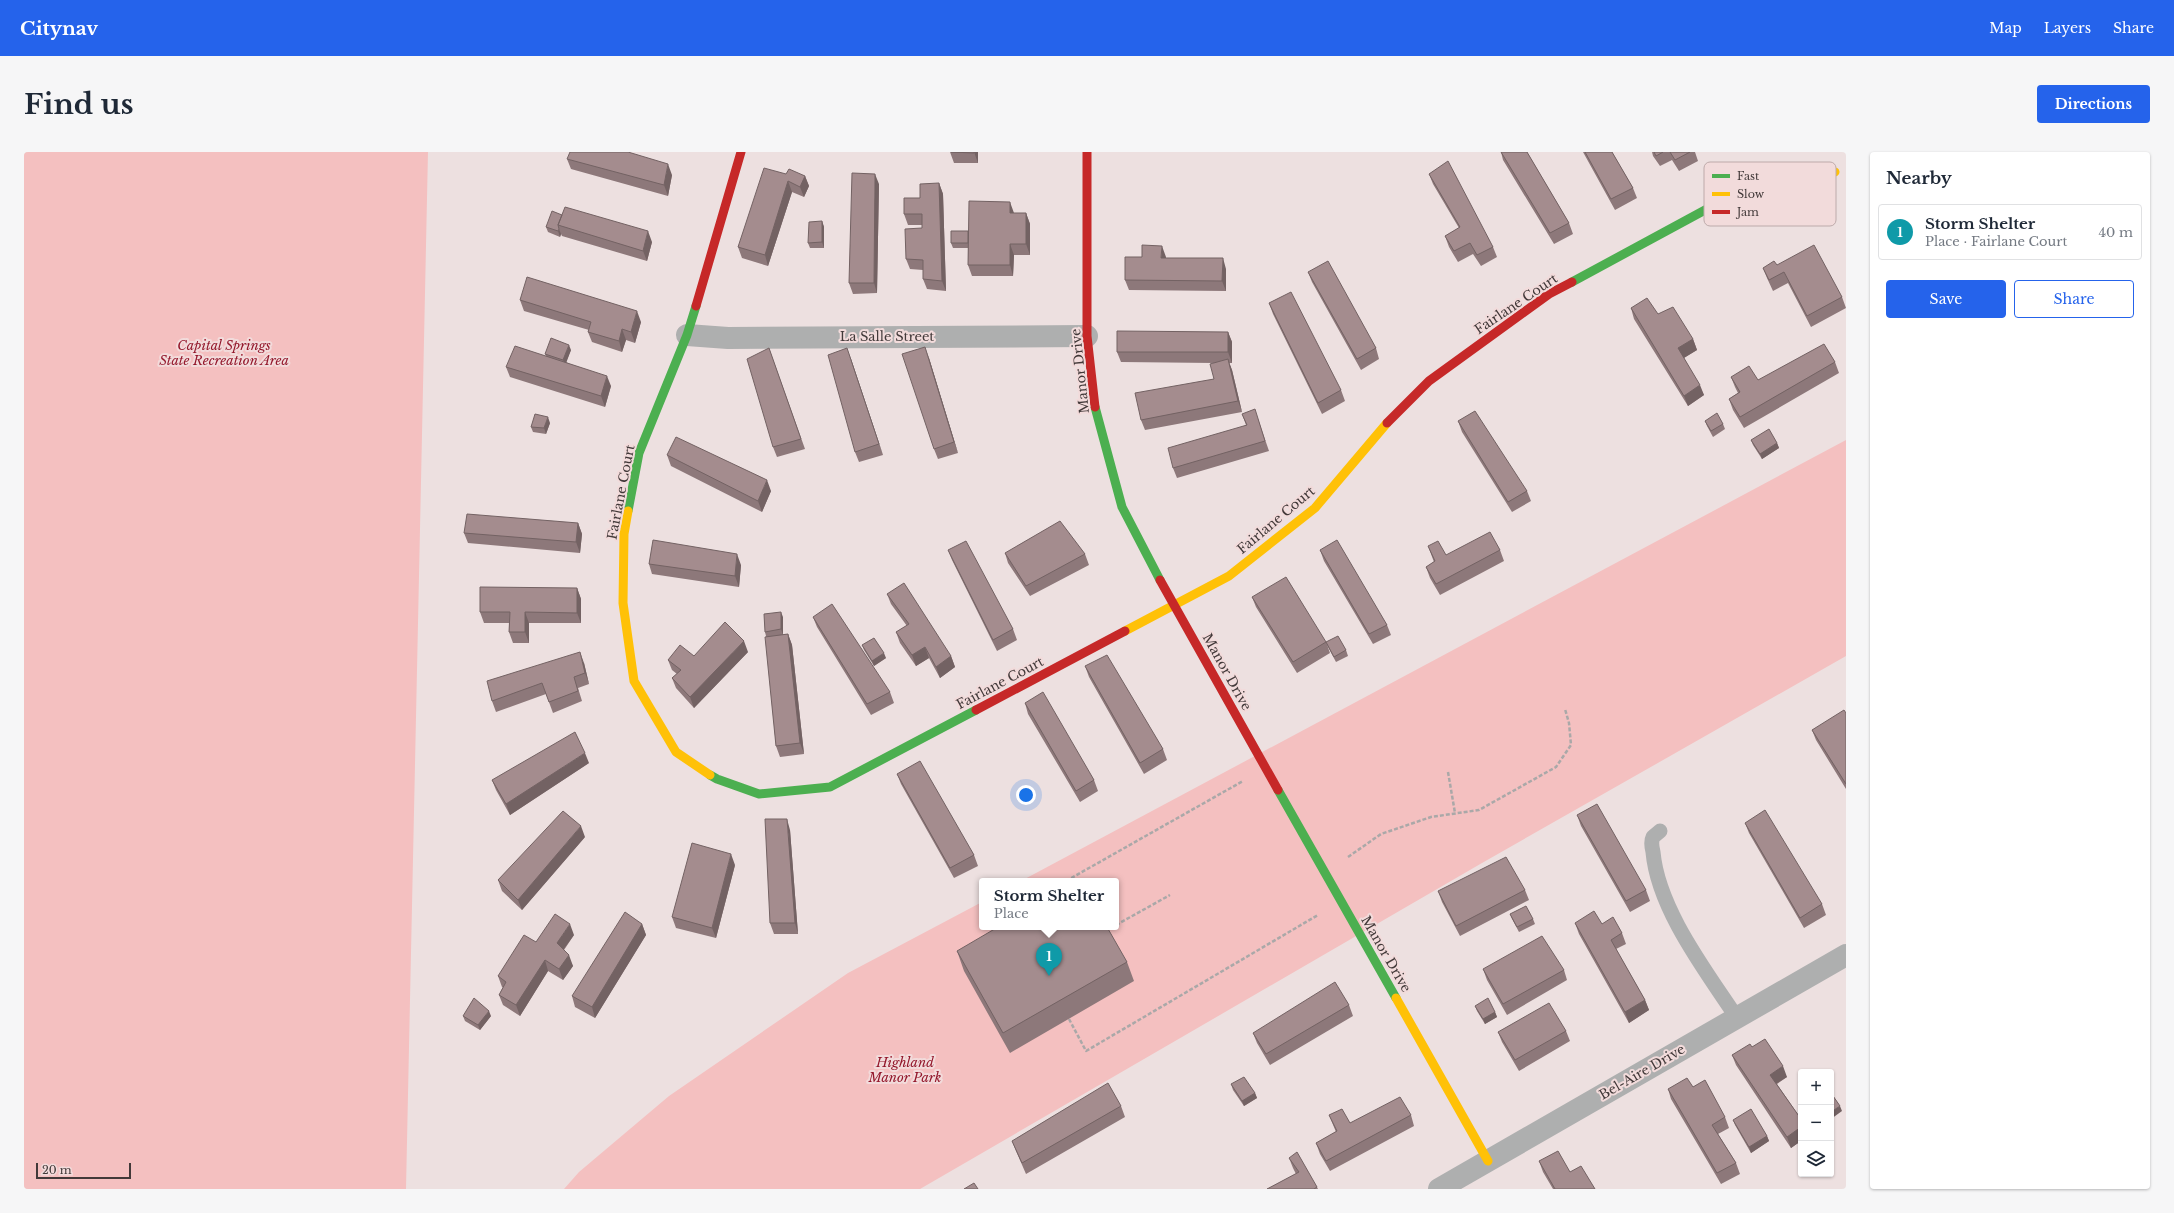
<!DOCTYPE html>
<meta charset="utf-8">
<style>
:root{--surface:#fff;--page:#f6f6f7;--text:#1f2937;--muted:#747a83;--line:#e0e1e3;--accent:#2563eb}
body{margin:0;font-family:"Libre Baskerville",serif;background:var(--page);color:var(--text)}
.controls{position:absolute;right:12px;bottom:12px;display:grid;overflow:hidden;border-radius:4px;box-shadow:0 1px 3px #0004}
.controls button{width:36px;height:36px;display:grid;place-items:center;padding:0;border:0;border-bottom:1px solid var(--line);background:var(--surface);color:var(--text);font:20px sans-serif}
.scale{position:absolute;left:12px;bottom:10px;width:95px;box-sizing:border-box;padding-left:4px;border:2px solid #423939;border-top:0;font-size:11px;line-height:14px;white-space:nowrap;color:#423939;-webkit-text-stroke:3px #f2dbdb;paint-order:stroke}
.you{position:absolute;left:1002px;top:643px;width:14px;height:14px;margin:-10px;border:3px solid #fff;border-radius:50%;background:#1a73e8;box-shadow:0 0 0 6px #1a73e833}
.badge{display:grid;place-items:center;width:26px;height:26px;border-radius:50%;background:var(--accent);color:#fff;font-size:13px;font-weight:700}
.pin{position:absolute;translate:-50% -33px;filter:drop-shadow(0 1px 2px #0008)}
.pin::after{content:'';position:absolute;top:21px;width:14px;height:12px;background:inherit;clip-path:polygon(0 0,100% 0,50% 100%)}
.popup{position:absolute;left:955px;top:726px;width:140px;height:52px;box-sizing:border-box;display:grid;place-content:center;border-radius:4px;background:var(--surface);filter:drop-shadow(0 1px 3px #0005);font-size:13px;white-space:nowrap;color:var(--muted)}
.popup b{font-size:15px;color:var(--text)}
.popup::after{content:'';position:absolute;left:50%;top:100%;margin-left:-8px;border:8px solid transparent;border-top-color:var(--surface)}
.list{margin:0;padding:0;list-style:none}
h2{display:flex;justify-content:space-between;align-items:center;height:52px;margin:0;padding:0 16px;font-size:17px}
h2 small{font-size:13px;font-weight:400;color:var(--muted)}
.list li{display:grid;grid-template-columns:26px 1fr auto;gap:12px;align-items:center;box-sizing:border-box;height:56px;margin:0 8px 8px;padding:0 8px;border:1px solid var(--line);border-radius:4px}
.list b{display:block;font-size:15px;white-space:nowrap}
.list p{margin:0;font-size:13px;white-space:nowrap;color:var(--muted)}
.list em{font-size:13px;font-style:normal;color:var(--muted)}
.actions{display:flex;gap:8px;padding:12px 16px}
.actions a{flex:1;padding:9px 0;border:1px solid var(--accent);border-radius:4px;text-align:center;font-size:14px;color:var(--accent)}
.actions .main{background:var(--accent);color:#fff}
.icon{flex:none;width:22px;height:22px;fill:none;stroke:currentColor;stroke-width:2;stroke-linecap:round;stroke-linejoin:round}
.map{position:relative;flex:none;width:1822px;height:1037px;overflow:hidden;border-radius:4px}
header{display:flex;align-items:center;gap:24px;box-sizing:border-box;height:56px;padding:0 20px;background:var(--accent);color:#fff}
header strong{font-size:19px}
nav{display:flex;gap:22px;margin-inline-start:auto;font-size:14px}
.intro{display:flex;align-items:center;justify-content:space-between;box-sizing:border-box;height:96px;padding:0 24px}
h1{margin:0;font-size:28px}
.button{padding:10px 18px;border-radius:4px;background:var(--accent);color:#fff;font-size:14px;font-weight:700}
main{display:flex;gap:24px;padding:0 24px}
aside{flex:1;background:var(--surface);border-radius:4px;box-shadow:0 1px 3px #0004}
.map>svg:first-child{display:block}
.green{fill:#f4c0c0}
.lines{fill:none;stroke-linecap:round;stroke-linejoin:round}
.path{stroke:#aaa8a8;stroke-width:2.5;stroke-dasharray:4 2;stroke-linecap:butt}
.lane{stroke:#aeafaf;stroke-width:15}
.street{stroke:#aeafaf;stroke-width:22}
.fast{stroke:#4caf50;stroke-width:9}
.slow{stroke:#ffc107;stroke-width:9}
.jam{stroke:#c62828;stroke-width:9}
.wall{fill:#8d787a}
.shaded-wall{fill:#736263}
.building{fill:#a48c8e;stroke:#736263}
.labels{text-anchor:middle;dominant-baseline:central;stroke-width:4;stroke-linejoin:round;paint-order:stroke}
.street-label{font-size:13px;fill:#423939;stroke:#f2dbdb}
.park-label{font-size:13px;font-style:italic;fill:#93172b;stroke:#f2dbdb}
.key{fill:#f2dbdb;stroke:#bdaaaa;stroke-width:1}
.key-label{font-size:11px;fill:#423939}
</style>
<header>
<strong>Citynav</strong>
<nav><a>Map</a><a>Layers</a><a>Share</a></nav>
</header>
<div class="intro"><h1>Find us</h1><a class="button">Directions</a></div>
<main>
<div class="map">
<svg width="1822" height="1037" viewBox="0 0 1822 1037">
<rect width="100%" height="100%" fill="#ede0e0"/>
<path class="green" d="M0,0H404L382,1037H0Z
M1822,288V504L1458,711L896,1037H540L555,1020L645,944L824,821L958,750V775H1092V729H997Z"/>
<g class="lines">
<path class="path" d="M1424,620L1431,661
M1324,705L1357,682L1407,665L1455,658L1532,615L1547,593L1545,571L1541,557
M1042,729L1219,629
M1092,773L1146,743
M1081,779L1088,775
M1045,867L1062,899L1294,763"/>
<path class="lane" d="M1636,679C1634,681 1631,683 1629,685C1627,689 1628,696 1629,700C1634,757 1682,819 1713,866"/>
<path class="street" d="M663,183L704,186L1063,184
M1415,1037L1822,803"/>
<path class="fast" d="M1548,130L1694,51
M1071,255L1098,355L1136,428
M604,359L615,301L663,183L672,154
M686,623L693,627L735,642L806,635L952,558
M1254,638L1372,846"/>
<path class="slow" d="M1694,51L1726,34L1811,20
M604,359L600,382L599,451L610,529L652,600L686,623
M1101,479L1205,424L1291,356L1363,271
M1372,846L1464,1009"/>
<path class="jam" d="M1063,0V184L1071,255
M672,154L717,0
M1363,271L1405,229L1525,142L1548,130
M1136,428L1254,638
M952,558L1101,479"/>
</g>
<path class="wall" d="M926,0H954V11H930Z
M1477,0H1503L1545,71L1549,82L1530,92L1479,8Z
M1559,0H1588L1609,36L1613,46L1591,58Z
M1628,0H1671L1674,9L1655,19L1648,8L1636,14L1629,4Z
M543,7L648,23L644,44L547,17Z
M762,22L781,24L785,34L780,45L768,40L744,114L718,106L714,95Z
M1405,22L1469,95L1473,105L1457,114L1449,102L1434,110L1425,95L1421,84L1435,76L1409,32Z
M915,31L919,42L922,139L903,137L899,127V118L886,117L882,107L898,76V73H884L880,62L896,46Z
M855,32L853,141L829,142L825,131Z
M990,61H1002L1006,72V103H990L989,124H948L944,113V96H929L927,91L944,79L945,82Z
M538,63L628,90L623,109L538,84L537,82L536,85L524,80L522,75Z
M798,69L800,75V96H786L784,91Z
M1142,105V106L1202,117V139L1105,138L1101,128Z
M1753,113L1818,145L1822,156L1787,175L1764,131L1749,139L1743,126L1739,116Z
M1284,120L1352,196L1355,207L1337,218L1288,130Z
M496,148L617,170L611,191L602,188L598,200L568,190L564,180L565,178L500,159Z
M1245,151L1317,238L1321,249L1298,262L1249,162Z
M1607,156L1634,162L1669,187L1673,198L1660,206L1680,243L1664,254L1610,167Z
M1204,180L1208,190V211H1205L1208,218L1218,260L1121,278L1117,268L1190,227V211L1097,210L1093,200Z
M745,196L781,297L753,305L749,295Z
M547,198L542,210L587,234L581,255L486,225L482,215L522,204L521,202Z
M905,206L934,301L914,307L910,297Z
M827,207L859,303L835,310L831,300Z
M1811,210L1815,221L1720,276L1709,258L1705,247L1714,241L1711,235L1707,225L1734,228Z
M1218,262L1234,267L1245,299L1153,326L1149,316L1222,273Z
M1434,269L1503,339L1507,349L1488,360L1438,280Z
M1681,269L1699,272L1701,277L1689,285L1683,274Z
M526,271L522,282L509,280L507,275Z
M1727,288L1753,291L1755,296L1738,307L1729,293Z
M643,303L747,339L738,360L647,314Z
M554,371L558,382L556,401L444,391L440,381Z
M1404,394L1422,403L1476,398L1480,409L1416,443L1406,426L1402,415L1410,410Z
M924,398L989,477L993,488L973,499L928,408Z
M1296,398L1363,473L1367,483L1349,492L1300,409Z
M981,401L1061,402L1065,413L1006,444L984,411Z
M625,412L717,413L715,435L628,422Z
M553,436L557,447V471H505V491H489L485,480V471H460L456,460Z
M863,442L927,504L931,515L916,526L905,506L892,514L876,491L872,480L883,474L867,452Z
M1228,445L1302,490L1306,501L1273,521L1232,455Z
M759,465V483L764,482L768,493L780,602L756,605L752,594L742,484L741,480Z
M789,465L866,540L870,551L847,563L793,475Z
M1302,490L1322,498L1324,504L1312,510L1304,495Z
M838,493L862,506L850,514L840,498Z
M724,500L670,556L652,536L648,526L653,522L648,518L644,508L670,504Z
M560,511L565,532L554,536L558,549L529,561L522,542L472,560L468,549Z
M1061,514L1139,597L1143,608L1120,622L1065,525Z
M1001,551L1070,628L1074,639L1056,650L1004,562Z
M1822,561V637L1792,588L1788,578Z
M565,611L486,663L472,638L468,628Z
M873,622L950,703L954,714L930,726L877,632Z
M1553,663L1622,738L1626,749L1606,760L1557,674Z
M1721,671L1798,752L1802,763L1780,776L1725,681Z
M766,678L774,782H750L746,771Z
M561,685L498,758L478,739L474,728Z
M711,713L692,786L652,776L648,765Z
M1501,738L1505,748L1436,784L1418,750L1414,739Z
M1486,762L1509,767L1511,772L1495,780L1488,767Z
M1551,771L1578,772L1598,781L1602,792L1592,797L1621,848L1625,858L1605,871L1555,782Z
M618,772L622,783L571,866L551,855L548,844Z
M550,783L540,798L549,814L539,828L524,819L496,864L479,853L475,843L479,835H478L474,824L512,790Z
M933,799L1103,810L1110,829L986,901L940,819Z
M1459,817L1540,818L1543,828L1483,863L1463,828Z
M1325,853L1329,864L1246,913L1233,891L1229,881Z
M1451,854L1471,860L1473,865L1461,872L1453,859Z
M439,864H467L456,878L441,869Z
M1542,879L1546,889L1495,919L1478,890L1474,880Z
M1728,895L1763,925L1753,932L1777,967V989L1767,996L1712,913L1708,903Z
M1207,932L1231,941L1233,946L1220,954L1209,938Z
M1644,937L1701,965L1705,976L1694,982L1712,1011L1716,1022L1697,1032L1647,947Z
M1097,954L1101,965L1002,1022L992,999L988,989Z
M1305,963L1326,971L1387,963L1390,974L1306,1019L1296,1002L1292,991L1312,980Z
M1709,968L1743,984L1745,989L1727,1001L1711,973Z
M1265,1006L1293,1035L1294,1037H1243L1272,1022L1269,1016Z
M1515,1009L1546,1020L1571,1037H1529L1519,1020Z"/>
<path class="shaded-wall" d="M950,0H954V11Z
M644,12L648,23L644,44L640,33Z
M851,22L855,32L853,141L850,131Z
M781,24L785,34L780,45L776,35Z
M764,29L768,40L744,114L741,103Z
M915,31L919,42L922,139L918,129Z
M986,50L990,61V72L986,61Z
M1002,61L1006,72V103L1002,92Z
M798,69L800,75V96L798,90Z
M535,77L537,82L536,85L534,79Z
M624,79L628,90L623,109L619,99Z
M986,92L990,103L989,124L986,113Z
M1138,94L1142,105L1141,116L1137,106Z
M1199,106L1202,117V139L1198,129Z
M613,159L617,170L611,191L607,180Z
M598,177L602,188L598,200L595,189Z
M1204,180L1208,190V211L1204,200Z
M1669,187L1673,198L1658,207L1654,196Z
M545,193L547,198L541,214L539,208Z
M901,195L905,206L934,301L930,290Z
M823,196L827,207L859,303L855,292Z
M1204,207L1208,218L1218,260L1214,249Z
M583,224L587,234L581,255L577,244Z
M1676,233L1680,243L1664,254L1660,244Z
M524,265L526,271L522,282L520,276Z
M1753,291L1755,296L1738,307L1736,302Z
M743,328L747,339L738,360L734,349Z
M554,371L558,382L556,401L552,390Z
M713,402L717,413L715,435L711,424Z
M553,436L557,447V471L553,461Z
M501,460L505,471V491L501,480Z
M757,460L759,465V483L757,477Z
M764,482L768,493L780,602L776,591Z
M720,489L724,500L670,556L666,545Z
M901,495L905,506L892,514L888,503Z
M556,500L560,511L565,532L561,521Z
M860,501L862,506L850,514L848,509Z
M927,504L931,515L916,526L912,515Z
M561,601L565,611L486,663L482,652Z
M763,667L766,678L774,782L771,771Z
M557,674L561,685L498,758L494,748Z
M707,702L711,713L692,786L688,776Z
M546,772L550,783L536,802L533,791Z
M618,772L622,783L571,866L568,855Z
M545,803L549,814L539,828L535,817Z
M521,808L524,819L496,864L492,853Z
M1621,848L1625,858L1605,871L1601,860Z
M465,859L467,864L456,878L454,873Z
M1471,860L1473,865L1461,872L1459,867Z
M1759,914L1763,925L1750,933L1746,923Z
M1231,941L1233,946L1220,954L1218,949Z
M1816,954L1818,959L1807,967V960Z
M1777,975V989L1767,996L1763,985Z
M1743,984L1745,989L1727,1001L1725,995Z"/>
<path class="building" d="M546,0H604L644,12L640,33L543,7Z
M927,0H950V1Z
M1477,0H1503L1545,71L1526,81Z
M1561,0H1588L1609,36L1587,47Z
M1630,0H1639L1632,4Z
M1646,0H1666L1651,8Z
M1424,9L1469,95L1453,103L1446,91L1430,99L1421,84L1436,75L1405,22Z
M740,16L762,22L765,17L781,24L776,35L764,29L741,103L714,95Z
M828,21L851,22L850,131H825Z
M915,31L918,129L899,127V108L882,107L881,77L898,76V62H880V46H896V32Z
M945,49L986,50V61H1002V92H986V113H944Z
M541,55L624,79L619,99L534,73Z
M528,59L538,63L534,73L535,77L534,79L522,75Z
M798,69V90L784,91L785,70Z
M927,79H944V91H927Z
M1118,93L1138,94L1137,106H1199L1198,129L1101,128V105H1118Z
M1790,93L1818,145L1783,164L1760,120L1745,128L1739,116L1750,109L1753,113Z
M1304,109L1352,196L1333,207L1284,120Z
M503,125L613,159L607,180L598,177L595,189L564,180L567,170L496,148Z
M1267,140L1317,238L1294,251L1245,151Z
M1623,146L1634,162L1649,155L1669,187L1654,196L1676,233L1660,244L1607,156Z
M1093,179L1204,180V200H1093Z
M527,186L545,193L539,208L521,202Z
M1800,192L1811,210L1716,265L1705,247L1716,240L1707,225L1725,214L1734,228Z
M491,194L583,224L577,244L482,215Z
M901,195L930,290L910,297L878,202Z
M745,196L777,287L749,295L723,207Z
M823,196L855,292L831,300L804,203Z
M1204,207L1214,249L1117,268L1111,241L1190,227L1186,212Z
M1231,257L1241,289L1149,316L1144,296L1223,273L1218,262Z
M1451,259L1503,339L1484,350L1434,269Z
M1693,261L1699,272L1687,279L1681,269Z
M511,262L524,265L520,276L507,275Z
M1745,277L1753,291L1736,302L1727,288Z
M652,285L743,328L734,349L643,303Z
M443,362L554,371L552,390L440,381Z
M1036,369L1061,402L1002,434L981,401Z
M1466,380L1476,398L1412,432L1402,415L1411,409L1404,394L1414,389L1422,403Z
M629,388L713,402L711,424L625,412Z
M1313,388L1363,473L1345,482L1296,398Z
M942,389L989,477L969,488L924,398Z
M1262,425L1302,490L1269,510L1228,445Z
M880,431L927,504L912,515L901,495L888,503L872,480L885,472L863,442Z
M456,435L553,436V461L501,460V480H485L486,460H456Z
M808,452L866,540L843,552L789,465Z
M757,460V477L741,480L740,462Z
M701,470L720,489L666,545L648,526L657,518L644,508L656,493L670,504Z
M764,482L776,591L752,594L741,485Z
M1314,484L1322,498L1310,505L1302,490Z
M850,486L860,501L848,509L838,493Z
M556,500L561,521L550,525L554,539L525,550L518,531L468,549L463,529Z
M1083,503L1139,597L1116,611L1061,514Z
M1019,540L1070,628L1052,639L1001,551Z
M1820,558L1822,561V632L1788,578Z
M551,580L561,601L482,652L468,628Z
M896,609L950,703L926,716L873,622Z
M1573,652L1622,738L1602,749L1553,663Z
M1741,658L1798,752L1776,766L1721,671Z
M539,659L557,674L494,748L474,728Z
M741,667H763L771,771H746Z
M668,691L707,702L688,776L648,765Z
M1482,705L1501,738L1432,774L1414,739Z
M1502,754L1509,767L1493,775L1486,762Z
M1570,759L1578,772L1589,765L1598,781L1587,788L1621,848L1601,860L1551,771Z
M601,760L618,772L568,855L548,844Z
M531,762L546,772L533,791L545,803L535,817L521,808L492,853L475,843L482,830L474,824L500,783L512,790Z
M974,775H1083L1103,810L979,881L933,799Z
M1518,784L1540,818L1479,852L1459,817Z
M1311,830L1325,853L1242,902L1229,881Z
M450,846L465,859L454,873L439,864Z
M1464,846L1471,860L1459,867L1451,854Z
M1525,851L1542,879L1491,908L1474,880Z
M1741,887L1759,914L1746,923L1777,967V975L1763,985L1708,903L1726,892L1728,895Z
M1220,925L1231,941L1218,949L1207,932Z
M1663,926L1669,935L1681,928L1701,965L1688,973L1712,1011L1693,1021L1644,937Z
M1084,931L1097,954L998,1011L988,989Z
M1807,941L1816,954L1807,960Z
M1376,945L1387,963L1302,1009L1292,991L1313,979L1305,963L1318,957L1326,971Z
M1727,957L1743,984L1725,995L1709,968Z
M1534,999L1546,1020L1557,1014L1571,1037H1531L1515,1009Z
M1273,1000L1293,1035L1290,1037H1243L1275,1020L1265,1006Z
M950,1031L954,1037H940Z"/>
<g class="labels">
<g class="street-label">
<text transform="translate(1492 152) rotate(-34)">Fairlane Court</text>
<text x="863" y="184">La Salle Street</text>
<text transform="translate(1056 219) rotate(-96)">Manor Drive</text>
<text transform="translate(597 340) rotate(-79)">Fairlane Court</text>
<text transform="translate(1252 368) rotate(-40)">Fairlane Court</text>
<text transform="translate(1203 520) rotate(61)">Manor Drive</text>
<text transform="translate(976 531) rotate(-28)">Fairlane Court</text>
<text transform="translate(1362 802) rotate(60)">Manor Drive</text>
<text transform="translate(1618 920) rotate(-30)">Bel-Aire Drive</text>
</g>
<g class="park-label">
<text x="200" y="193">Capital Springs<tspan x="200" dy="15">State Recreation Area</tspan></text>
<text x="881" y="910">Highland<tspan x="881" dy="15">Manor Park</tspan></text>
</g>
</g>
<rect x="1680" y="10" width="132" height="64" rx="6" class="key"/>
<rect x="1688" y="22" width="18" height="4" fill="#4caf50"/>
<rect x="1688" y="40" width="18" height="4" fill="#ffc107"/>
<rect x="1688" y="58" width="18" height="4" fill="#c62828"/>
<g class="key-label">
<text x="1713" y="28">Fast</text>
<text x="1713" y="46">Slow</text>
<text x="1713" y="64">Jam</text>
</g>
</svg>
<div class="controls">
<button>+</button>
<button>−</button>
<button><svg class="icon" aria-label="layers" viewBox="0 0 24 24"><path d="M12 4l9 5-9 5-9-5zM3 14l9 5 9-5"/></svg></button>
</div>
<div class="scale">20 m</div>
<div class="you"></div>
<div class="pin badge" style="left:1025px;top:824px;background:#0f9aa8">1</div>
<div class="popup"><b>Storm Shelter</b>Place</div>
</div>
<aside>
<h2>Nearby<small></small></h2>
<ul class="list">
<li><span class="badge" style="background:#0f9aa8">1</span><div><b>Storm Shelter</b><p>Place · Fairlane Court</p></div><em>40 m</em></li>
</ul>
<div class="actions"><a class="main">Save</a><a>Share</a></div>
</aside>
</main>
